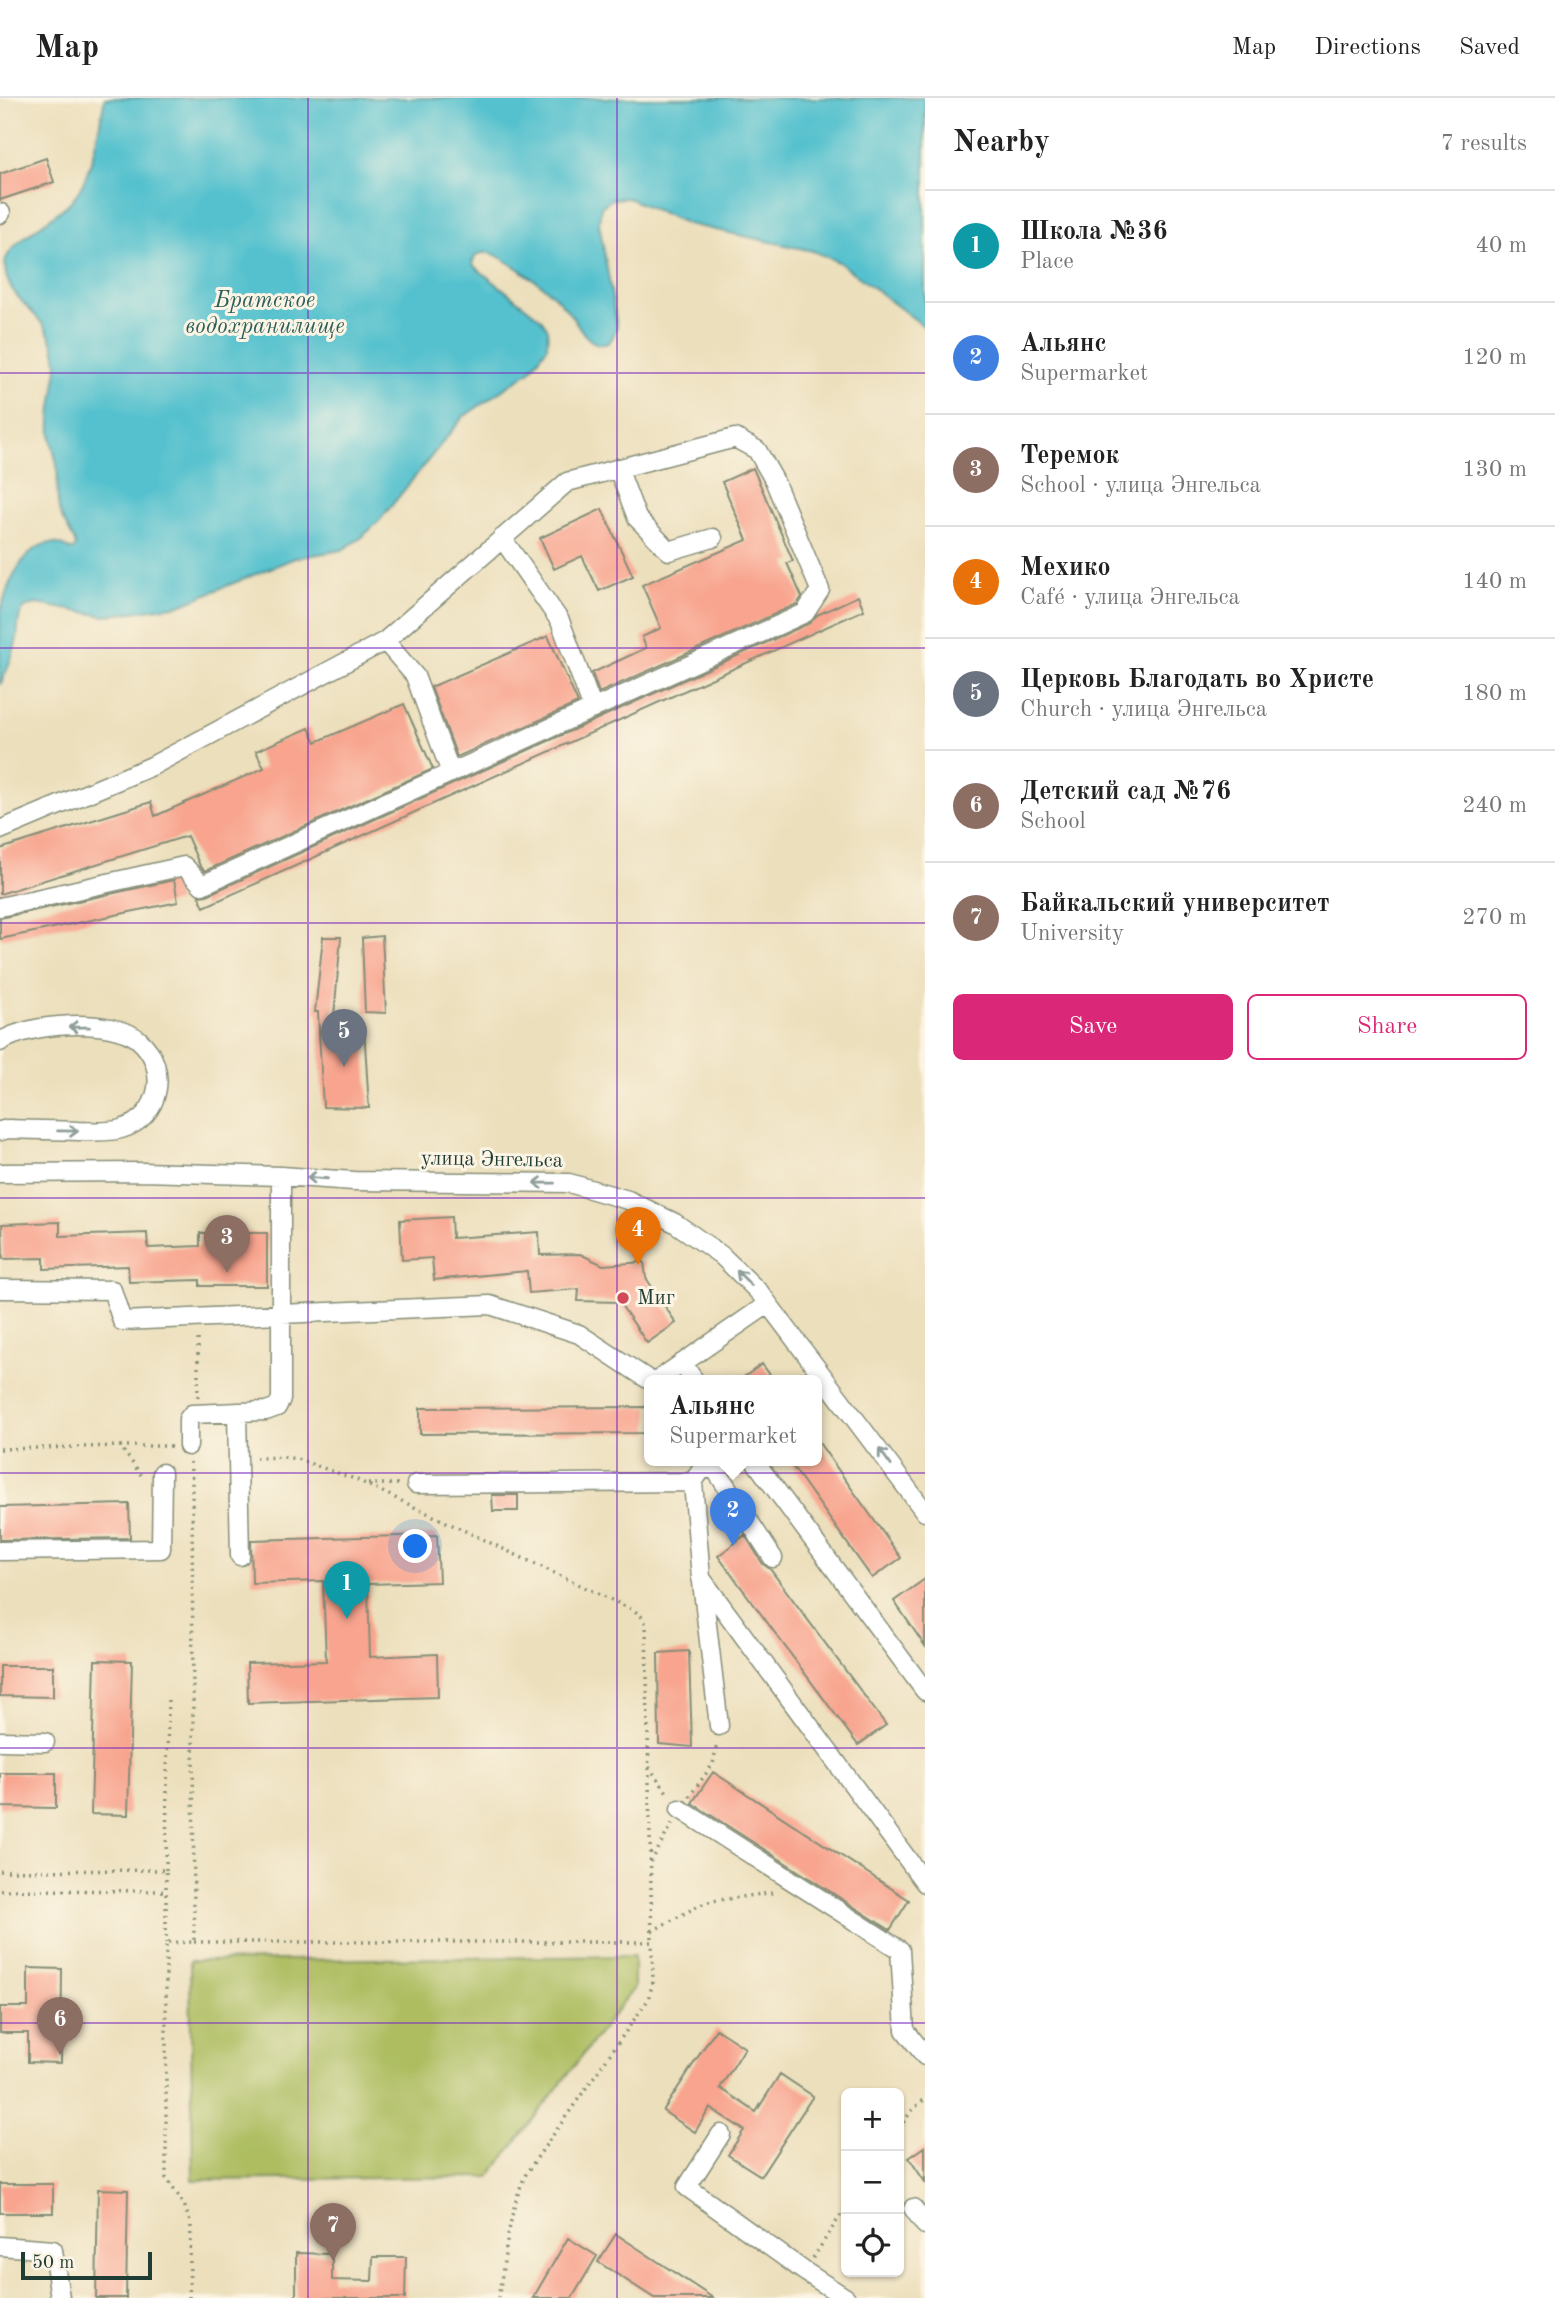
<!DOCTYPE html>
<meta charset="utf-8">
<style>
:root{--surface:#fff;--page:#f6f6f6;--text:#222;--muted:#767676;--line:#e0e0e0;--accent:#db2777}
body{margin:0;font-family:"Old Standard TT",serif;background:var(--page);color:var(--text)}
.controls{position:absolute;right:21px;bottom:21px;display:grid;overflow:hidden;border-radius:10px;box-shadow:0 2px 5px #0004}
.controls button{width:63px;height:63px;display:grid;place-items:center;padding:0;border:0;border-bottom:2px solid var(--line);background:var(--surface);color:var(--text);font:35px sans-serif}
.scale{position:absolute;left:21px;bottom:18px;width:131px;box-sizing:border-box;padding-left:7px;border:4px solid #1f3d34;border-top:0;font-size:19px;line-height:24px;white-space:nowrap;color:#1f3d34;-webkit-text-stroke:5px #fcf5e5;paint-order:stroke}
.you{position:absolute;left:416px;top:1449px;width:24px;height:24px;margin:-18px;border:5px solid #fff;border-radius:50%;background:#1a73e8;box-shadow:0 0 0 10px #1a73e833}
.badge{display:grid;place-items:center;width:46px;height:46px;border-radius:50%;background:var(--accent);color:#fff;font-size:23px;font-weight:700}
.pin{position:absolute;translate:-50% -58px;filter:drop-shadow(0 2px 4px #0008)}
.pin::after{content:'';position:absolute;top:37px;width:24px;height:21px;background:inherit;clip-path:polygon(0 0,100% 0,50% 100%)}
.popup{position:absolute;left:644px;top:1277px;width:178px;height:91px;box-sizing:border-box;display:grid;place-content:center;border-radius:10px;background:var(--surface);filter:drop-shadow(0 2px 5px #0005);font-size:23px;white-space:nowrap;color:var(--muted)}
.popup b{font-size:26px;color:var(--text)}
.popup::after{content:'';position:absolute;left:50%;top:100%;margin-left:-14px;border:14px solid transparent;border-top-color:var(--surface)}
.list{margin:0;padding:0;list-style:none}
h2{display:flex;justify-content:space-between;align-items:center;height:91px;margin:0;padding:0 28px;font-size:30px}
h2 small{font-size:23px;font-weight:400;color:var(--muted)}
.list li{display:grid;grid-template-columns:46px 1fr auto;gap:21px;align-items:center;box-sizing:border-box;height:112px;padding:0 28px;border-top:2px solid var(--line)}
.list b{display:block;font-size:26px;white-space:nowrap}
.list p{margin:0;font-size:23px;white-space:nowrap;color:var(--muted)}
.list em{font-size:23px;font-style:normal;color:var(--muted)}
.actions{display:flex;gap:14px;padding:21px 28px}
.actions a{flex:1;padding:16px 0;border:2px solid var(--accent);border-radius:10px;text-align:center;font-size:24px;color:var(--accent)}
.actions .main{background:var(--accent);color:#fff}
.icon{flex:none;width:38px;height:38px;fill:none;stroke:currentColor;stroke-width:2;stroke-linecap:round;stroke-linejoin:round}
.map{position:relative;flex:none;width:925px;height:2200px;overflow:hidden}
header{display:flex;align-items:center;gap:42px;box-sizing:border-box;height:98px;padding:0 35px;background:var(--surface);border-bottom:2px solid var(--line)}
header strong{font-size:33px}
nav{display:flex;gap:38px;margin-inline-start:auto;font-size:24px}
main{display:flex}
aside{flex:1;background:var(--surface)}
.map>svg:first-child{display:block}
.green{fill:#adbd60;stroke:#667d4a;stroke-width:2}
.water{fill:#55c1ce;stroke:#3a7f81;stroke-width:2}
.building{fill:#f8a48e}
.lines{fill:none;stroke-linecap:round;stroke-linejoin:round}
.minor-casing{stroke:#868e78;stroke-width:21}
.path{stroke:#868e78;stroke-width:3.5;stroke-dasharray:2 5;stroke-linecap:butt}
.minor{stroke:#fff;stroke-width:18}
.oneway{stroke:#8f9e9a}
.grid{fill:none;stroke:#7b2cbf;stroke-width:2;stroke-opacity:0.55}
.poi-dot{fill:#d1495b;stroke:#fcf5e5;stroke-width:2.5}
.labels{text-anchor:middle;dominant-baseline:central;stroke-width:6;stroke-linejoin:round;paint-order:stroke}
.street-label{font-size:21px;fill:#1f3d34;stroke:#fcf5e5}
.poi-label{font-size:21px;fill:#1f3d34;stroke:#fcf5e5;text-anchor:start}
.water-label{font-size:23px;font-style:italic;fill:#2c5e5a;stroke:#fcf5e5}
</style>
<header>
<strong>Map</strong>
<nav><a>Map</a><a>Directions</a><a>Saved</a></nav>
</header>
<main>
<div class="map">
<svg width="925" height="2200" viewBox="0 0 925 2200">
<rect width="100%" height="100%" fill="#fcf5e5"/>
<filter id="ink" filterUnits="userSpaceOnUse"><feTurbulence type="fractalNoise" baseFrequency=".0143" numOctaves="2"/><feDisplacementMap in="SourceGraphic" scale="14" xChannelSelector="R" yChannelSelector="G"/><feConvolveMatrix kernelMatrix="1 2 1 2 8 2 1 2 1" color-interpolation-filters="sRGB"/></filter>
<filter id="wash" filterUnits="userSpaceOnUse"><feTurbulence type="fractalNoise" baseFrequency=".00686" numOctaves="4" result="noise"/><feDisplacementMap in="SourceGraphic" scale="28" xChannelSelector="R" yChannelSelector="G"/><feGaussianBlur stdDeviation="1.57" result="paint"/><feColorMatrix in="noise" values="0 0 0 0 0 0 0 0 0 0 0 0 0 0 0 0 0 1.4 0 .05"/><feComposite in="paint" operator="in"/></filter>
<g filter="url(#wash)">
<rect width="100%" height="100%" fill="#ecdfbc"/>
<path class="green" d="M634,1858V1890L489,2079L193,2082L190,1863Z"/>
<path class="water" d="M105,0H925V229L839,164L813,153L688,126L628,100L612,101L601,109L599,125L617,228C614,237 611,248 600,246C587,245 580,229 573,220C554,194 537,183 511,166C498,158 490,151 476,157L472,165L475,169L540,220L548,231L547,249L530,273L463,319L380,422L361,440L342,452L295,460L180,507L105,518L37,506C31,507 26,508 22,513C16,522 19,535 16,545C12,560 7,573 0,587C0,565 0,543 0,521C2,495 25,439 58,446C64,447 68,451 73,452L76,448C73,436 64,427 60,415C55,400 59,382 57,367C55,356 51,346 51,335C48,296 69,270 46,231C32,208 0,194 6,161C14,140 58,119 73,101C93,78 98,30 105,0Z"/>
<g id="blocks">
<path class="building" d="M46,60L54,84L0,102V76Z
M753,370L793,463L787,465L802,499L797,506L599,595L592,575L646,550L642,539L661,530L642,487L747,442L722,384Z
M602,411L633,478L599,493L582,458L554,471L540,440Z
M858,498L864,512L204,809L199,798L207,797L810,525L817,517Z
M548,538L578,605L457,659L431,589Z
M404,606L433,671L205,773L200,768L187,738L0,796V751L151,704L155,718L264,670L256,653L309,630L316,644Z
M174,782L178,804L0,841V820Z
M382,838L386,915L365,914L362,840Z
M323,839H341L333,929H364L369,1010L323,1009L318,914H315Z
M451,1119L452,1140L539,1134L540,1157L580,1156L603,1167L644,1164L646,1180L676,1225L647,1245L619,1204L578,1203L579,1191L529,1195L527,1173L434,1182L432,1160L402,1162L400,1122Z
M60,1124V1138L147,1135L148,1150L200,1148V1135H267V1188H200V1182L129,1184L128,1168L44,1171V1160L3,1161L2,1126Z
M762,1266L774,1282H740Z
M649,1309V1335L420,1336V1310Z
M817,1342L901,1460L872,1480L788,1362H817Z
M492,1397H518V1413H493Z
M129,1406L130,1440L0,1442V1409Z
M437,1437L439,1484L368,1486L370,1559L437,1556L438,1599L248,1605L247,1565L326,1563L323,1483L252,1485L251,1442Z
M745,1437L763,1466L770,1471L886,1627L858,1647L718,1458Z
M925,1481V1548L894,1503Z
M689,1553L692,1649L659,1646L658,1555Z
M95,1562L132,1563L128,1717L91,1716Z
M0,1568H53V1599L0,1598Z
M713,1674L909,1802L890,1832L692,1705Z
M0,1675H56V1710L0,1709Z
M28,1870L62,1871L61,1965L28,1964V1935H0V1909H28Z
M716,1931L745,1950L720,1990L756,2014L780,1976L813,1998L761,2078L728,2057L744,2032L710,2010L695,2034L663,2013Z
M925,2049V2084L909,2060Z
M0,2086H53V2115H0Z
M98,2091L128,2092L126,2200H96Z
M616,2136L713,2200H654L598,2164Z
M568,2140L597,2158L572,2200H533Z
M296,2155L332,2156V2182L372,2183L373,2159H406L405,2200H296Z"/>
</g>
</g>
<g filter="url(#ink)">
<use href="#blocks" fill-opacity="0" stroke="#868e78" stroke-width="2"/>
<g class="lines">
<defs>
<path id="minor" d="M0,116L1,115
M618,370L637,420L669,453L713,440
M502,440L560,523L593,611
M385,543L415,578L451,675
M0,732L152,668L385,543L567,384L735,340L757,352L774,382L820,492L805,515L202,787L184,768L0,809
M0,944C27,925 112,919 139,942C170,969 161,1020 121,1031C107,1035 92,1033 78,1033C55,1032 31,1032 8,1031L0,1033
M0,1075L143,1074L281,1078L354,1083L569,1085L628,1102L675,1125L721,1157L760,1195L925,1414
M0,1191L112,1192L122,1223L490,1207L579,1236L649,1282
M682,1265L694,1282
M658,1282L768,1206
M237,1314L240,1458
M188,1348V1321L192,1316L266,1313L277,1309L281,1301V1078
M708,1362L693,1384L701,1480L925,1785
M754,1362L925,1593
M704,1368L716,1373L719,1377L773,1460
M416,1386L693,1384
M0,1453L161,1451L162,1375
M702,1484L719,1628
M0,1643L45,1644
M680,1711L900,1852L905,1932L925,1958
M721,2036L687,2089L804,2173L846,2200
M913,2110L925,2127
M0,2148L53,2152L60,2200"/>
</defs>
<use href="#minor" class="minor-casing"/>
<path class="path" d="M198,1299V1236
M120,1348H172
M0,1351L120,1348L144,1381
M368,1386H399
M649,1669L669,1697
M689,1699L713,1666L717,1645
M651,1764L673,1724
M166,1772L168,1599
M0,1773L166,1772V1845
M0,1792L166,1793
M652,1833L700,1807L712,1803L777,1794
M194,1844H652L646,1526L643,1520L635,1513L355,1381L297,1361L283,1359L256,1360
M899,2030L913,2011L925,2001
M813,2160L846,2109
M189,2200L191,2127L184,2106L166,2080V1845L194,1844L192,1383L190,1364
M498,2200C506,2159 508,2112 527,2074L648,1902L653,1884L652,1844"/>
<use href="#minor" class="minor"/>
</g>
<defs><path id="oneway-shaft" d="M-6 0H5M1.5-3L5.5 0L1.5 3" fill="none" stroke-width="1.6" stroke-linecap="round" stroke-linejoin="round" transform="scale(1.75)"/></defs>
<g class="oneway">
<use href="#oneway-shaft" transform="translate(79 929) rotate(-179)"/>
<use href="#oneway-shaft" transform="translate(68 1033) rotate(1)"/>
<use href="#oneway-shaft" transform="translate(317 1080) rotate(-176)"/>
<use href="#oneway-shaft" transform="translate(544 1085) rotate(-179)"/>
<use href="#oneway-shaft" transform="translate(744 1180) rotate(-135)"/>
<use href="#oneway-shaft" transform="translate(885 1359) rotate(-126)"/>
</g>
</g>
<path class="grid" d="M308,0V2200M617,0V2200M0,275H925M0,550H925M0,825H925M0,1100H925M0,1375H925M0,1650H925M0,1925H925"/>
<circle class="poi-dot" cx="623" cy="1200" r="7"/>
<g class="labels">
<g class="street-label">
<text transform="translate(492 1062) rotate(1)">улица Энгельса</text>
</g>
<g class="poi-label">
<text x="637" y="1200">Миг</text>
</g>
<g class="water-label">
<text x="265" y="202">Братское<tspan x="265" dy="26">водохранилище</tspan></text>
</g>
</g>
</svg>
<div class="controls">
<button>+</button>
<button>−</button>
<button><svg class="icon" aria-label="locate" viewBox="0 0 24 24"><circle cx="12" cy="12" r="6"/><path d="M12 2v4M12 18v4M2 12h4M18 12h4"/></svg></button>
</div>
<div class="scale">50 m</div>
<div class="you"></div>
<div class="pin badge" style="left:347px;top:1521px;background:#0f9aa8">1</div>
<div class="pin badge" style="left:733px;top:1448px;background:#3f7fe0">2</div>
<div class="popup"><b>Альянс</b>Supermarket</div>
<div class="pin badge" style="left:227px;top:1175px;background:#8d6e63">3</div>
<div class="pin badge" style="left:638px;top:1167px;background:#e8710a">4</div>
<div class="pin badge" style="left:344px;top:969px;background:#6b7280">5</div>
<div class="pin badge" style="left:60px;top:1957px;background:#8d6e63">6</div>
<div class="pin badge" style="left:333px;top:2163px;background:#8d6e63">7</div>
</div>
<aside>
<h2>Nearby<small>7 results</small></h2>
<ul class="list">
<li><span class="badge" style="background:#0f9aa8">1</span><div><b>Школа №36</b><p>Place</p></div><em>40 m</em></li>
<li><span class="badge" style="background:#3f7fe0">2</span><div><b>Альянс</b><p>Supermarket</p></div><em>120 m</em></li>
<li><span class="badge" style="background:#8d6e63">3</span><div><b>Теремок</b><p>School · улица Энгельса</p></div><em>130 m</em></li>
<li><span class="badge" style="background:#e8710a">4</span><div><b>Мехико</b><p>Café · улица Энгельса</p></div><em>140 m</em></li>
<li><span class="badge" style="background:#6b7280">5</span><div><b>Церковь Благодать во Христе</b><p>Church · улица Энгельса</p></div><em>180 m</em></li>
<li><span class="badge" style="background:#8d6e63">6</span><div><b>Детский сад №76</b><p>School</p></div><em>240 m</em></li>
<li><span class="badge" style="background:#8d6e63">7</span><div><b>Байкальский университет</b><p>University</p></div><em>270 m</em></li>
</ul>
<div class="actions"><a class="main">Save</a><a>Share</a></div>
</aside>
</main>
